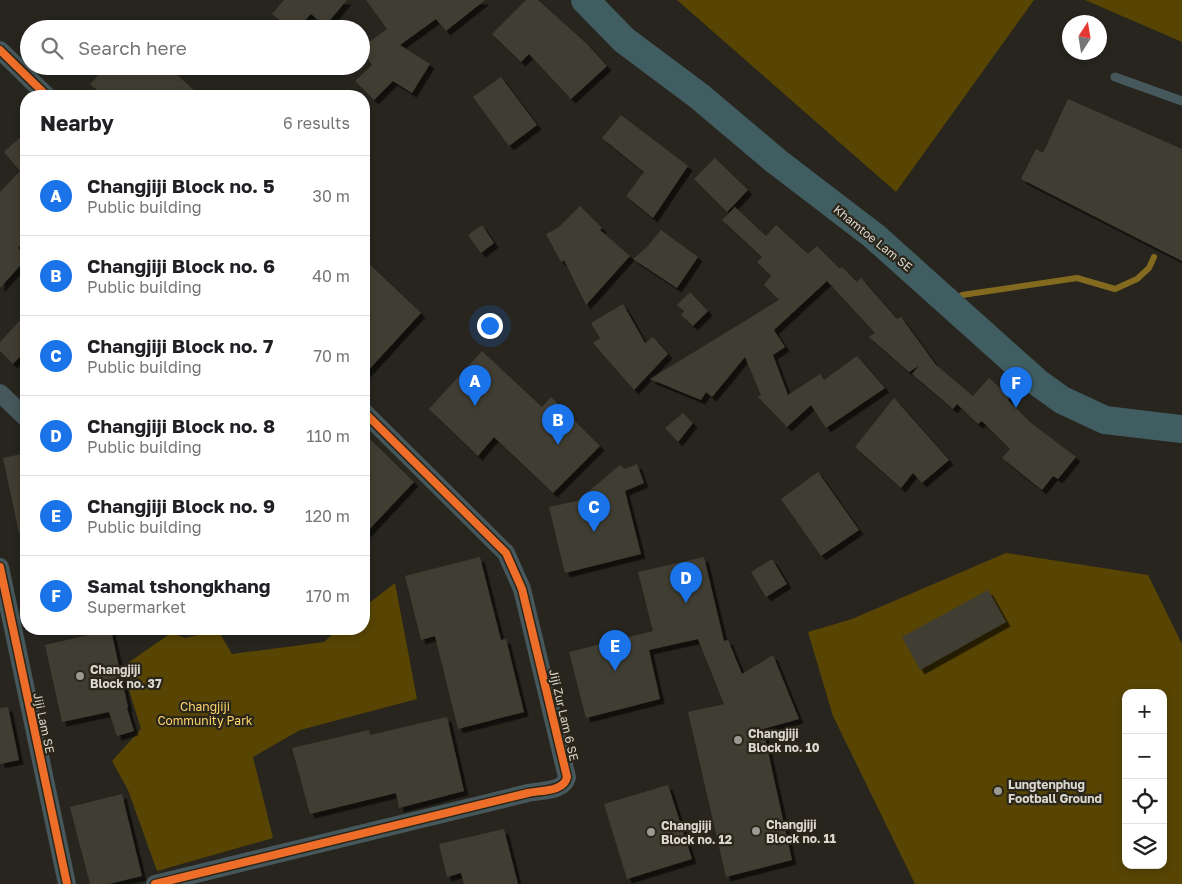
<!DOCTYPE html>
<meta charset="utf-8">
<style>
:root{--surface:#fff;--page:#f6f6f6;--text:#202124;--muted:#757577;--line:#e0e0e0;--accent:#1a73e8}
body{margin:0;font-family:"Golos Text",sans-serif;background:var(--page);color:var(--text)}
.controls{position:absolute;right:15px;bottom:15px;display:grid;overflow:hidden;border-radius:10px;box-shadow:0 2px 8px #0003}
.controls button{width:45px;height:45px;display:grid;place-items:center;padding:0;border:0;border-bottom:1px solid var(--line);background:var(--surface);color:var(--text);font:25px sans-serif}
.compass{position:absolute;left:1062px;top:15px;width:45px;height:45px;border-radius:50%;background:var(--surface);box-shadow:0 2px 8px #0003;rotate:12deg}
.you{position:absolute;left:489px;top:325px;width:18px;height:18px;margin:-12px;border:4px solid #fff;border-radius:50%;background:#1a73e8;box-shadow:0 0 0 8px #1a73e833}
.badge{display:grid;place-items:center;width:32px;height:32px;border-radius:50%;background:var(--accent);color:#fff;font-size:16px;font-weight:700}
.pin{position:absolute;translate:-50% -41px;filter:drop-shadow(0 1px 2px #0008)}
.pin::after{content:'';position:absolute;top:26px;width:18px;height:15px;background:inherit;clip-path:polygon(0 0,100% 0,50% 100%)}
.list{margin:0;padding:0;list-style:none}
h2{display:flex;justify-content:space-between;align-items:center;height:65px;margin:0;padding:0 20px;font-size:21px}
h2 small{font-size:16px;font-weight:400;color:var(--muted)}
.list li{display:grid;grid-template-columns:32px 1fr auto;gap:15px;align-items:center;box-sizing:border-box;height:80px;padding:0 20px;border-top:1px solid var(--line)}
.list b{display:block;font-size:19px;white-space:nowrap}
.list p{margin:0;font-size:16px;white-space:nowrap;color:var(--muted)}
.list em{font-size:16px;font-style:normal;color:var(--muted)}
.icon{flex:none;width:28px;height:28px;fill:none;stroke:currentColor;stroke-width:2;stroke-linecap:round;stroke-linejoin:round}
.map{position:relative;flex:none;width:1182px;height:884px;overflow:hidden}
.search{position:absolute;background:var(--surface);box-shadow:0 2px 8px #0003;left:20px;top:20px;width:350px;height:55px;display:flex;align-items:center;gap:12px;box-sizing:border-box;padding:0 18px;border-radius:28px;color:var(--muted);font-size:19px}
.panel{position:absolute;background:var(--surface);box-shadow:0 2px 8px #0003;left:20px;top:90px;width:350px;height:545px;border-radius:20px}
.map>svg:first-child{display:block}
.green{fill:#584504;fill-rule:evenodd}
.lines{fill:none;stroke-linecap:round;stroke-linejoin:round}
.stream{stroke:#846a1f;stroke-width:6}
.building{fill:#413d32;filter:url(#shadow)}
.lane{stroke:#46585b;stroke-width:9}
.street{stroke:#46585b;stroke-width:18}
.primary{stroke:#405d61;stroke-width:28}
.cycleway-casing{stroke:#2b261a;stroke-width:11}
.cycleway{stroke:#ee6e29;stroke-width:8}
.poi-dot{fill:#9b9991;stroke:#2b261a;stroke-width:2}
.labels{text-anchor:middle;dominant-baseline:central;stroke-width:4.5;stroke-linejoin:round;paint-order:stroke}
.street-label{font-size:12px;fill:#dad7cf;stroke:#2b261a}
.poi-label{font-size:12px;font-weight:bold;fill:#dad7cf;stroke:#2b261a;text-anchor:start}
.park-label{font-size:12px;fill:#fdd66b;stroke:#2b261a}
</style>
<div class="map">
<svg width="1182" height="884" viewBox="0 0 1182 884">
<defs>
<filter id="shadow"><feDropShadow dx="4.5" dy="4.5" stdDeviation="0" flood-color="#0009"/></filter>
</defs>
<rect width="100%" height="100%" fill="#27251e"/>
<path class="green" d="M677,0H1034L896,192Z
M1085,0H1182V42Z
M1006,553L1148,575L1182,644V884H915L833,716L808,632L852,619ZM1126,693H1163V865H1126Z
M395,583L417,699L300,730L253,757L273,838L157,871L128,790L112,761L141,729L122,667L171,633L185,638L218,630L232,654L324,642L338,629H364V607Z"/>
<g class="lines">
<path class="stream" d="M962,295L1077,278L1115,289L1137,279L1149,268L1154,257"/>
</g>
<path class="building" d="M284,0H347L325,26L311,14L297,29H290L272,14Z
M366,0H485L446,31L436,19L400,45L430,64L412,93L393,81L374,100L355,81L372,65L361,48L387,29Z
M526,0H538L587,44L607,66L571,99L529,54L521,62L492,34Z
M107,66H168L200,96H103L90,84Z
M501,77L537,125L509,146L473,97Z
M1068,99L1182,149V261L1021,179L1036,149L1043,153Z
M621,115L688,166L653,218L626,196L644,172L602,138Z
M26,132V239L18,248L26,256V259L0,288V192L20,171L4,152Z
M715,158L748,190L727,212L694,179Z
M580,206L602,228L600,230L630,256L586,305L564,260L561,262L546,234L558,228Z
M735,207L766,236L776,225L808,254L817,246L840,269L842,267L857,282L861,278L897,319L901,317L936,365L973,396L989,378L1010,397L1008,400L1031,423L1076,457L1058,479L1053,476L1042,490L1002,458L1010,449L982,421L978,424L957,404L953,409L912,374L919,366L909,372L869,337L875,333L827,281L774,330L785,347L773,355L788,395L820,374L824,380L857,356L885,388L826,428L811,405L787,427L758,397L761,395L745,357L712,397L706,392L701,400L650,379L779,300L764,285L771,276L757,262L762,257L722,220Z
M482,225L494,243L481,253L468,235Z
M661,230L698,257L677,288L633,259L647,247Z
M364,259L421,313L364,375Z
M690,292L708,311L693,326L681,315L684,311L677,305Z
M623,304L645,343L653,337L668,354L634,390L593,343L600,338L591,323Z
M26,314V350L13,364L0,351V342Z
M482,351L542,407L551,397L600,446L553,493L494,437L478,456L429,409Z
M894,398L949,460L922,483L913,473L901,488L855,447Z
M683,413L693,423L678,442L665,428Z
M364,433L414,482L364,535Z
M26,453V532L19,533L3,458Z
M637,464L644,483L625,491L641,554L565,573L549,507L577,501L620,465L625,469Z
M818,472L859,530L821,556L781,499Z
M480,557L501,640L506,639L524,712L458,729L435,636L421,640L405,576Z
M704,557L724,641L728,640L742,674L773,655L799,719L763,729L792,860L726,877L688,712L724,704L698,639L649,650L660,699L586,718L569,652L653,631L638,572Z
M772,559L787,584L766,597L751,572Z
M988,590L1006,622L920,670L902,637Z
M111,630L128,707L127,708L134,731L117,736L109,712L62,722L45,645Z
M8,707L19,760L0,764V708Z
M447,717L464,791L399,808L396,793L310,814L292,748L369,730L370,735Z
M668,785L692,859L627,879L604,804Z
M122,794L142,876L109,884H90L70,807Z
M504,829L518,884H464L461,873L447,877L439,844Z"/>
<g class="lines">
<path class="lane" d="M1115,77L1182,101"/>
<path class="street" d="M0,50L47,96
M0,393L26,418
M0,567L67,884
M155,884L528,793C541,790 564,792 567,777L522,589L506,553L364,412"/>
<path class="primary" d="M585,0L624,40L699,96L776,161L874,236L1037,382L1062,400L1105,420L1182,429"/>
<defs>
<path id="cycleway" d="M0,50L47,96
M0,567L67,884
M155,884L528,793C541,790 564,792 567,777L522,589L506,553L364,412"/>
</defs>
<use href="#cycleway" class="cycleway-casing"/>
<use href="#cycleway" class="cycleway"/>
</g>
<g class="poi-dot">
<circle cx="80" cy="676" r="5"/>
<circle cx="738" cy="740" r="5"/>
<circle cx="998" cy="791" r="5"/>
<circle cx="756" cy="831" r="5"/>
<circle cx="651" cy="832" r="5"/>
</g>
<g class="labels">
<g class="street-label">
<text transform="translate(873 238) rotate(39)">Khamtoe Lam SE</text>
<text transform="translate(564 715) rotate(77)">Jiji Zur Lam 6 SE</text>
<text transform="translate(44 723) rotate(78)">Jiji Lam SE</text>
</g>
<g class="poi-label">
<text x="90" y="669">Changjiji<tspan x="90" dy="14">Block no. 37</tspan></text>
<text x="748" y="733">Changjiji<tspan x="748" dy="14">Block no. 10</tspan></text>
<text x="1008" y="784">Lungtenphug<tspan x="1008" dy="14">Football Ground</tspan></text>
<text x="766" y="824">Changjiji<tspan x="766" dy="14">Block no. 11</tspan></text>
<text x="661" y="825">Changjiji<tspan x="661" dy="14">Block no. 12</tspan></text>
</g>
<g class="park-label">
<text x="205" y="706">Changjiji<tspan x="205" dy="14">Community Park</tspan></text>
</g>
</g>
</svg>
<div class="controls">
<button>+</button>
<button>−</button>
<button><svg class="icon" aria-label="locate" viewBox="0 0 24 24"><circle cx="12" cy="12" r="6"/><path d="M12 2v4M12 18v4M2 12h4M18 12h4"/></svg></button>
<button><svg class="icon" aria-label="layers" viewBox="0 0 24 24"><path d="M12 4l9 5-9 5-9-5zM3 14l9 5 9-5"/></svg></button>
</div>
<svg class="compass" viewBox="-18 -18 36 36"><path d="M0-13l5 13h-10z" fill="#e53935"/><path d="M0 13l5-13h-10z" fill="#757577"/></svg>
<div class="you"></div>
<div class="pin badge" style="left:475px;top:406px">A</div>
<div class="pin badge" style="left:558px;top:445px">B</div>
<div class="pin badge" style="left:594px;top:532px">C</div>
<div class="pin badge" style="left:686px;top:603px">D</div>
<div class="pin badge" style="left:615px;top:671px">E</div>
<div class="pin badge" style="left:1016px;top:408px">F</div>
<div class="search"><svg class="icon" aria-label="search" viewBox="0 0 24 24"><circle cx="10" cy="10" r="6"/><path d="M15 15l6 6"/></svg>Search here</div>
<section class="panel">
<h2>Nearby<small>6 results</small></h2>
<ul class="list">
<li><span class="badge">A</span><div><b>Changjiji Block no. 5</b><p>Public building</p></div><em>30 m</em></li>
<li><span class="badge">B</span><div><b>Changjiji Block no. 6</b><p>Public building</p></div><em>40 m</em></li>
<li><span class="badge">C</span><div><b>Changjiji Block no. 7</b><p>Public building</p></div><em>70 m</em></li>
<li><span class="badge">D</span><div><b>Changjiji Block no. 8</b><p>Public building</p></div><em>110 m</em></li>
<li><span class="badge">E</span><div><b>Changjiji Block no. 9</b><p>Public building</p></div><em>120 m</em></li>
<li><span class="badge">F</span><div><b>Samal tshongkhang</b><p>Supermarket</p></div><em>170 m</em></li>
</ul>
</section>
</div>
